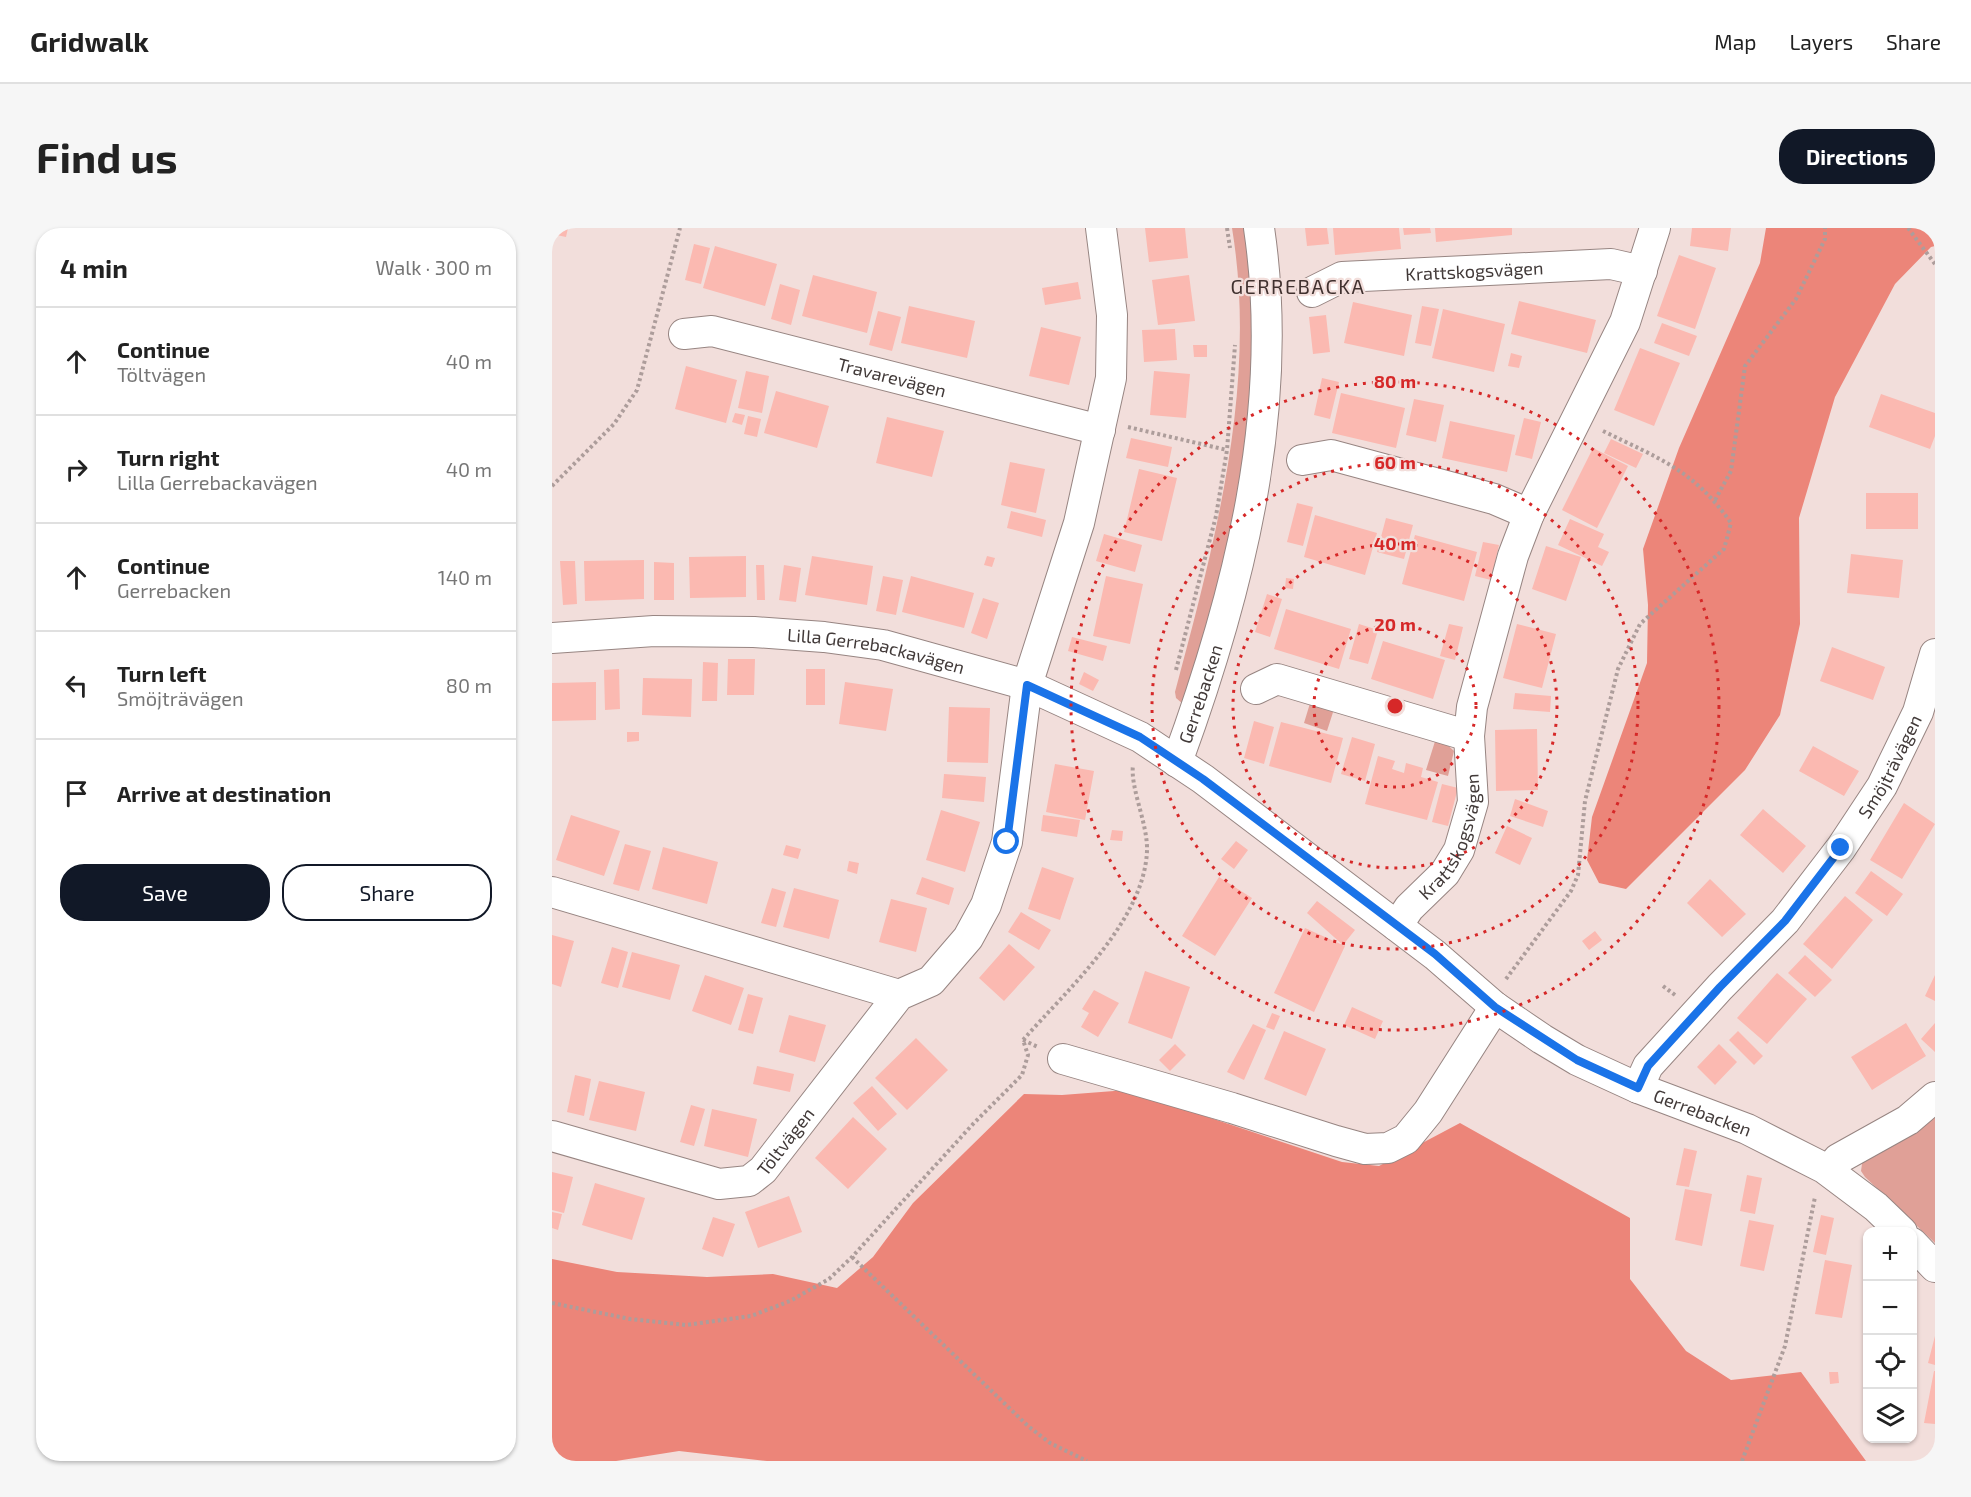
<!DOCTYPE html>
<meta charset="utf-8">
<style>
:root{--surface:#fff;--page:#f6f6f6;--text:#222;--muted:#767676;--line:#e0e0e0;--accent:#111827}
body{margin:0;font-family:"Exo 2",sans-serif;background:var(--page);color:var(--text)}
.controls{position:absolute;right:18px;bottom:18px;display:grid;overflow:hidden;border-radius:12px;box-shadow:0 2px 4px #0004}
.controls button{width:54px;height:54px;display:grid;place-items:center;padding:0;border:0;border-bottom:2px solid var(--line);background:var(--surface);color:var(--text);font:30px sans-serif}
.stop{position:absolute;width:18px;height:18px;margin:-14px;border:4px solid #1a73e8;border-radius:50%;background:#fff}
.stop.end{background:#1a73e8;border-color:#fff;box-shadow:0 2px 6px #0008}
.list{margin:0;padding:0;list-style:none}
h2{display:flex;justify-content:space-between;align-items:center;height:78px;margin:0;padding:0 24px;font-size:26px}
h2 small{font-size:20px;font-weight:400;color:var(--muted)}
.list li{display:grid;grid-template-columns:39px 1fr auto;gap:18px;align-items:center;box-sizing:border-box;height:108px;padding:0 24px;border-top:2px solid var(--line)}
.list b{display:block;font-size:22px;white-space:nowrap}
.list p{margin:0;font-size:20px;white-space:nowrap;color:var(--muted)}
.list em{font-size:20px;font-style:normal;color:var(--muted)}
.actions{display:flex;gap:12px;padding:18px 24px}
.actions a{flex:1;padding:14px 0;border:2px solid var(--accent);border-radius:24px;text-align:center;font-size:21px;color:var(--accent)}
.actions .main{background:var(--accent);color:#fff}
.icon{flex:none;width:33px;height:33px;fill:none;stroke:currentColor;stroke-width:2;stroke-linecap:round;stroke-linejoin:round}
.map{position:relative;flex:none;width:1383px;height:1233px;overflow:hidden;border-radius:24px}
header{display:flex;align-items:center;gap:36px;box-sizing:border-box;height:84px;padding:0 30px;background:var(--surface);border-bottom:2px solid var(--line)}
header strong{font-size:28px}
nav{display:flex;gap:33px;margin-inline-start:auto;font-size:21px}
.intro{display:flex;align-items:center;justify-content:space-between;box-sizing:border-box;height:144px;padding:0 36px}
h1{margin:0;font-size:42px}
.button{padding:15px 27px;border-radius:24px;background:var(--accent);color:#fff;font-size:21px;font-weight:700}
main{display:flex;gap:36px;padding:0 36px}
aside{flex:1;background:var(--surface);border-radius:24px;box-shadow:0 2px 4px #0004}
.map>svg:first-child{display:block}
.green{fill:#e0a097}
.forest{fill:#ec8579}
.building{fill:#fbb9b1}
.lines{fill:none;stroke-linecap:round;stroke-linejoin:round}
.minor-casing{stroke:#978582;stroke-width:32}
.path{stroke:#ad9d9b;stroke-width:4;stroke-dasharray:3 3;stroke-linecap:butt}
.minor{stroke:#fff;stroke-width:30}
.route{stroke:#1a73e8;stroke-width:8}
.ring{fill:none;stroke:#d62828;stroke-width:3;stroke-dasharray:3 6}
.labels{text-anchor:middle;dominant-baseline:central;stroke-width:4.5;stroke-linejoin:round;paint-order:stroke}
.street-label{font-size:18px;fill:#423a39;stroke:#f2dedb}
.neighbourhood-label{font-size:20px;letter-spacing:1.5px;fill:#40312f;stroke:#f2dedb}
.centre{fill:#d62828;stroke:#f2dedb;stroke-width:3}
.ring-label{font-size:18px;text-anchor:middle;font-weight:bold;fill:#d62828;stroke:#f2dedb;stroke-width:4.5;stroke-linejoin:round;paint-order:stroke}
</style>
<header>
<strong>Gridwalk</strong>
<nav><a>Map</a><a>Layers</a><a>Share</a></nav>
</header>
<div class="intro"><h1>Find us</h1><a class="button">Directions</a></div>
<main>
<aside>
<h2>4 min<small>Walk · 300 m</small></h2>
<ul class="list">
<li><svg class="icon" aria-label="ahead" viewBox="0 0 24 24"><path d="M12 20V5M6 11l6-6 6 6"/></svg><div><b>Continue</b><p>Töltvägen</p></div><em>40 m</em></li>
<li><svg class="icon" aria-label="right" viewBox="0 0 24 24"><path d="M7 20v-9h11M14 6l5 5-5 5"/></svg><div><b>Turn right</b><p>Lilla Gerrebackavägen</p></div><em>40 m</em></li>
<li><svg class="icon" aria-label="ahead" viewBox="0 0 24 24"><path d="M12 20V5M6 11l6-6 6 6"/></svg><div><b>Continue</b><p>Gerrebacken</p></div><em>140 m</em></li>
<li><svg class="icon" aria-label="left" viewBox="0 0 24 24"><path d="M17 20v-9H6M10 6l-5 5 5 5"/></svg><div><b>Turn left</b><p>Smöjträvägen</p></div><em>80 m</em></li>
<li><svg class="icon" aria-label="arrive" viewBox="0 0 24 24"><path d="M6 21V4h12l-3 4 3 4H6"/></svg><div><b>Arrive at destination</b></div></li>
</ul>
<div class="actions"><a class="main">Save</a><a>Share</a></div>
</aside>
<div class="map">
<svg width="1383" height="1233" viewBox="0 0 1383 1233">
<rect width="100%" height="100%" fill="#f2dedb"/>
<path class="green" d="M680,0H696L703,147L676,328L631,476L624,470L623,464C663,314 706,157 680,0Z
M759,472L783,478L775,503L752,495Z
M885,507L902,523L896,548L874,542Z
M1383,883V1015L1313,949L1309,943L1311,929Z"/>
<path class="forest" d="M1214,0H1383V18L1379,19L1343,56L1283,169L1247,290L1248,396L1228,487L1193,542L1074,661L1047,655L1035,632L1040,589L1095,435L1096,377L1091,321L1127,220L1208,35Z
M575,862L790,934L827,938L908,895L1078,990V1051L1134,1123L1179,1152L1249,1144L1314,1233H215L127,1223L64,1233H0V1031L65,1044L155,1049L221,1046L285,1060L321,1029L361,975L472,866L510,867Z"/>
<path class="building" d="M0,0H16L14,9L0,6Z
M593,0H633L636,30L597,34Z
M753,0H775L777,16L755,18Z
M781,0H847L849,21L783,27Z
M851,0H878L879,5L852,7Z
M883,0H960V7L884,14Z
M1140,0H1179L1176,23L1138,18Z
M142,16L158,20L149,56L133,52Z
M163,18L225,36L213,78L151,60Z
M1127,27L1164,40L1143,101L1105,88Z
M261,47L325,64L315,105L250,88Z
M637,47L643,93L606,97L600,52Z
M526,54L529,71L493,77L490,60Z
M228,56L248,62L239,97L219,91Z
M967,73L1044,92L1035,125L959,106Z
M801,74L860,87L852,128L792,115Z
M357,78L423,93L415,130L349,115Z
M870,78L887,81L879,118L863,115Z
M891,81L953,96L942,144L880,130Z
M326,83L349,89L340,123L317,117Z
M774,87L778,124L761,126L757,89Z
M1110,95L1145,108L1137,128L1102,115Z
M489,99L529,109L517,157L477,148Z
M623,101L625,132L592,134L590,102Z
M641,117H655V129H642Z
M1088,120L1128,135L1102,198L1062,182Z
M959,125L970,128L967,140L956,138Z
M134,138L185,152L174,195L123,181Z
M194,143L217,148L210,185L186,180Z
M602,143L638,146L634,190L598,187Z
M770,150L787,154L778,191L762,187Z
M224,163L277,178L265,220L212,205Z
M789,165L853,180L844,220L780,205Z
M1329,166L1383,185V208L1378,221L1317,199Z
M862,171L892,177L884,214L854,207Z
M183,185L193,187L190,197L180,194Z
M196,188L209,191L205,209L192,206Z
M335,189L392,203L380,249L324,235Z
M972,190L989,194L980,231L963,227Z
M898,193L963,207L955,244L890,230Z
M579,210L620,219L616,239L574,230Z
M1059,211L1091,226L1084,240L1052,225Z
M1041,220L1076,238L1045,300L1010,282Z
M458,234L493,241L484,285L449,277Z
M587,241L625,250L610,313L572,304Z
M1314,265H1366V301H1314Z
M745,275L761,279L751,318L735,314Z
M459,283L494,292L490,309L455,300Z
M763,287L825,305L813,347L752,329Z
M834,290L861,297L852,331L825,324Z
M1018,291L1052,306L1046,319L1057,324L1050,338L1006,317Z
M552,306L590,317L583,344L544,333Z
M863,307L925,324L912,373L850,356Z
M931,314L947,317L939,352L923,348Z
M994,318L1029,329L1014,373L980,361Z
M1299,326L1351,332L1347,370L1295,365Z
M194,328V369L138,370L137,329Z
M260,328L321,338L315,377L253,367Z
M435,328L443,330L440,339L432,337Z
M92,332V371L33,373L32,333Z
M8,333H23L25,376L11,377Z
M102,334L122,335V372H102Z
M204,337H212L213,372H205Z
M232,337L249,340L244,374L227,372Z
M331,348L351,352L344,387L324,383Z
M359,348L422,365L412,400L350,384Z
M554,348L591,356L578,416L541,408Z
M734,350L742,351L741,361L733,360Z
M715,366L730,371L718,409L703,404Z
M431,370L447,375L435,411L419,405Z
M734,381L799,401L787,441L722,421Z
M807,396L826,402L816,436L797,431Z
M897,396L911,399L903,432L888,428Z
M965,396L1004,406L990,460L951,450Z
M520,409L555,418L551,433L516,423Z
M831,413L893,432L881,471L819,451Z
M1280,419L1333,439L1321,472L1268,453Z
M176,431H203L202,467H175Z
M151,434L166,435L165,473H150Z
M67,441L68,481L53,482L52,442Z
M254,441H273V477H254Z
M532,444L547,452L541,463L527,456Z
M91,450L140,451L139,489L90,487Z
M44,454V492L0,493V455Z
M293,454L341,461L334,503L287,496Z
M963,465L999,468L998,484L961,481Z
M397,479L438,480L436,535L395,534Z
M702,493L722,499L712,536L692,530Z
M729,494L791,510L779,555L717,538Z
M985,501L986,562L944,563L943,502Z
M75,504H87V513L75,514Z
M800,509L823,516L813,553L789,546Z
M1261,518L1307,543L1292,568L1247,543Z
M826,528L843,533L840,541L852,545L854,535L871,540L869,549L886,554L875,592L813,576Z
M503,536L542,543L533,592L494,584Z
M392,546L434,549L432,574L390,570Z
M890,556L906,560L896,598L880,594Z
M963,571L996,583L991,599L958,588Z
M1352,575L1383,596L1350,651L1318,632Z
M1211,581L1254,618L1231,645L1188,607Z
M389,582L428,594L413,644L374,632Z
M19,587L68,603L52,648L4,632Z
M491,587L528,592L525,609L489,603Z
M955,598L980,610L968,637L943,625Z
M560,602L571,603L570,613L558,612Z
M684,613L696,622L682,641L669,631Z
M73,616L99,623L87,663L61,656Z
M234,617L249,621L246,631L231,627Z
M111,619L166,634L155,676L100,661Z
M297,633L307,635L305,646L295,643Z
M490,639L522,650L508,692L476,681Z
M1319,643L1351,666L1335,688L1303,665Z
M370,649L402,660L397,677L364,666Z
M667,649L700,670L663,728L630,708Z
M1158,651L1194,686L1170,709L1135,675Z
M220,660L234,664L224,699L209,695Z
M242,660L287,672L277,711L231,699Z
M1293,668L1321,692L1280,741L1251,716Z
M339,671L375,680L364,724L327,714Z
M765,673L803,702L791,717L755,685Z
M469,684L499,702L487,722L456,704Z
M753,700L793,718L762,784L722,765Z
M1043,703L1050,712L1037,722L1030,713Z
M0,707L22,713L9,759L0,756Z
M457,716L483,739L452,773L427,750Z
M60,719L76,724L66,760L49,755Z
M80,724L128,737L118,772L70,759Z
M1253,727L1280,752L1263,769L1236,745Z
M593,743L638,759L620,811L576,795Z
M1225,745L1255,771L1215,816L1185,790Z
M153,747L192,760L179,797L140,783Z
M1383,747V773L1373,768Z
M542,762L567,775L546,809L529,799L537,785L530,781Z
M196,766L211,770L201,806L186,802Z
M800,779L831,793L823,811L792,797Z
M720,785L728,788L722,802L714,799Z
M237,787L274,797L263,834L227,824Z
M1354,795L1374,828L1320,862L1299,829Z
M1383,795V824L1369,811Z
M701,796L714,802L692,852L675,844Z
M732,803L774,821L754,868L712,851Z
M1186,803L1211,828L1202,837L1177,812Z
M364,810L396,842L355,882L323,850Z
M623,816L634,827L618,843L607,832Z
M1167,816L1185,834L1163,857L1145,839Z
M205,838L242,846L238,864L201,856Z
M23,847L39,851L32,888L15,884Z
M47,853L93,864L84,903L37,892Z
M320,858L345,886L326,903L301,875Z
M139,877L153,881L142,918L128,914Z
M160,881L205,891L196,929L152,918Z
M301,889L335,921L296,961L263,930Z
M1132,920L1145,923L1137,959L1124,957Z
M0,944L21,949L12,985L0,982Z
M1195,947L1210,950L1203,986L1188,983Z
M43,955L93,970L80,1012L30,997Z
M1133,961L1160,966L1150,1018L1123,1012Z
M237,968L250,1004L206,1020L193,984Z
M0,984L10,986L6,1002L0,1000Z
M1269,987L1282,990L1274,1027L1261,1024Z
M161,989L183,996L171,1029L150,1021Z
M1197,992L1222,997L1212,1043L1188,1038Z
M1273,1032L1300,1037L1290,1090L1263,1086Z
M1383,1108V1137L1376,1135Z
M1382,1143H1383V1196L1372,1195Z
M1277,1144H1286L1287,1155L1278,1156Z"/>
<g class="lines">
<defs>
<g id="minor">
<path id="s1" d="M760,64L790,49L1059,36L1090,43"/>
<path id="s2" d="M132,106L160,103L548,202"/>
<path d="M750,232L779,227L942,271L977,286"/>
<path id="s3" d="M0,410L102,403L202,404L272,409L331,417L475,457L588,509L651,551L883,727L943,779L990,811L1025,832L1086,860L1195,901L1272,940L1324,979L1350,1004"/>
<path d="M704,461L725,451L917,508"/>
<path id="s4" d="M625,534C687,365 734,181 707,0"/>
<path d="M0,664L347,767"/>
<path id="s5" d="M845,698L857,680L893,645L907,622L921,574L917,508L920,479L961,328L977,286L1073,94L1103,0"/>
<path d="M511,831L680,880L784,913L813,921L836,920L854,911L876,884L943,779"/>
<path id="s6" d="M1086,860L1096,838L1168,759L1233,693L1289,620L1330,558L1366,484L1383,426"/>
<path id="s7" d="M0,908L167,956L197,953L211,942L347,767L379,753L416,710L434,677L455,614L475,457L527,295L559,150L560,87L549,0"/>
<path d="M1278,943L1286,931L1356,892L1383,869"/>
<path d="M1360,1015L1383,1039"/>
</g>
</defs>
<use href="#minor" class="minor-casing"/>
<path class="path" d="M675,0L678,20
M1356,0L1383,36
M576,199L675,222
M0,258L62,196L85,162L128,0
M1163,272L1179,243L1193,138L1244,71L1273,11V0
M624,442L664,288L675,222L683,117
M954,751L1019,663L1026,647L1033,573L1066,441L1088,396L1172,321L1179,295C1142,242 1106,230 1051,203
M1111,758L1123,767
M471,812L486,819
M300,1029L476,1198L498,1215L535,1233
M0,1075L78,1091L134,1097L199,1088L238,1073L277,1051L300,1029L421,896L470,847L476,827L471,812C516,761 592,693 595,623C596,596 578,560 581,537
M1190,1233L1233,1118L1263,969"/>
<use href="#minor" class="minor"/>
</g>
<g class="lines">
<path class="route" d="M455,614L475,457L588,509L651,551L883,726L943,779L1025,832L1086,860L1096,838L1168,759L1233,693L1289,620"/>
</g>
<g class="ring">
<circle cx="843" cy="478" r="81"/>
<circle cx="843" cy="478" r="162"/>
<circle cx="843" cy="478" r="243"/>
<circle cx="843" cy="478" r="324"/>
</g>
<g class="labels">
<g class="street-label">
<text stroke="none"><textPath href="#s1" startOffset="166">Krattskogsvägen</textPath></text>
<text stroke="none"><textPath href="#s2" startOffset="214">Travarevägen</textPath></text>
<text stroke="none"><textPath href="#s3" startOffset="326">Lilla Gerrebackavägen</textPath></text>
<text stroke="none"><textPath href="#s4" startOffset="72">Gerrebacken</textPath></text>
<text stroke="none"><textPath href="#s6" startOffset="411">Smöjträvägen</textPath></text>
<text stroke="none"><textPath href="#s5" startOffset="108">Krattskogsvägen</textPath></text>
<text stroke="none"><textPath href="#s3" startOffset="1286">Gerrebacken</textPath></text>
<text stroke="none"><textPath href="#s7" startOffset="258">Töltvägen</textPath></text>
</g>
<g class="neighbourhood-label">
<text x="746" y="58">GERREBACKA</text>
</g>
</g>
<circle cx="843" cy="478" r="9" class="centre"/>
<g class="ring-label">
<text x="843" y="160">80 m</text>
<text x="843" y="241">60 m</text>
<text x="843" y="322">40 m</text>
<text x="843" y="403">20 m</text>
</g>
</svg>
<div class="controls">
<button>+</button>
<button>−</button>
<button><svg class="icon" aria-label="locate" viewBox="0 0 24 24"><circle cx="12" cy="12" r="6"/><path d="M12 2v4M12 18v4M2 12h4M18 12h4"/></svg></button>
<button><svg class="icon" aria-label="layers" viewBox="0 0 24 24"><path d="M12 4l9 5-9 5-9-5zM3 14l9 5 9-5"/></svg></button>
</div>
<div class="stop" style="left:455px;top:614px"></div>
<div class="stop end" style="left:1289px;top:620px"></div>
</div>
</main>
